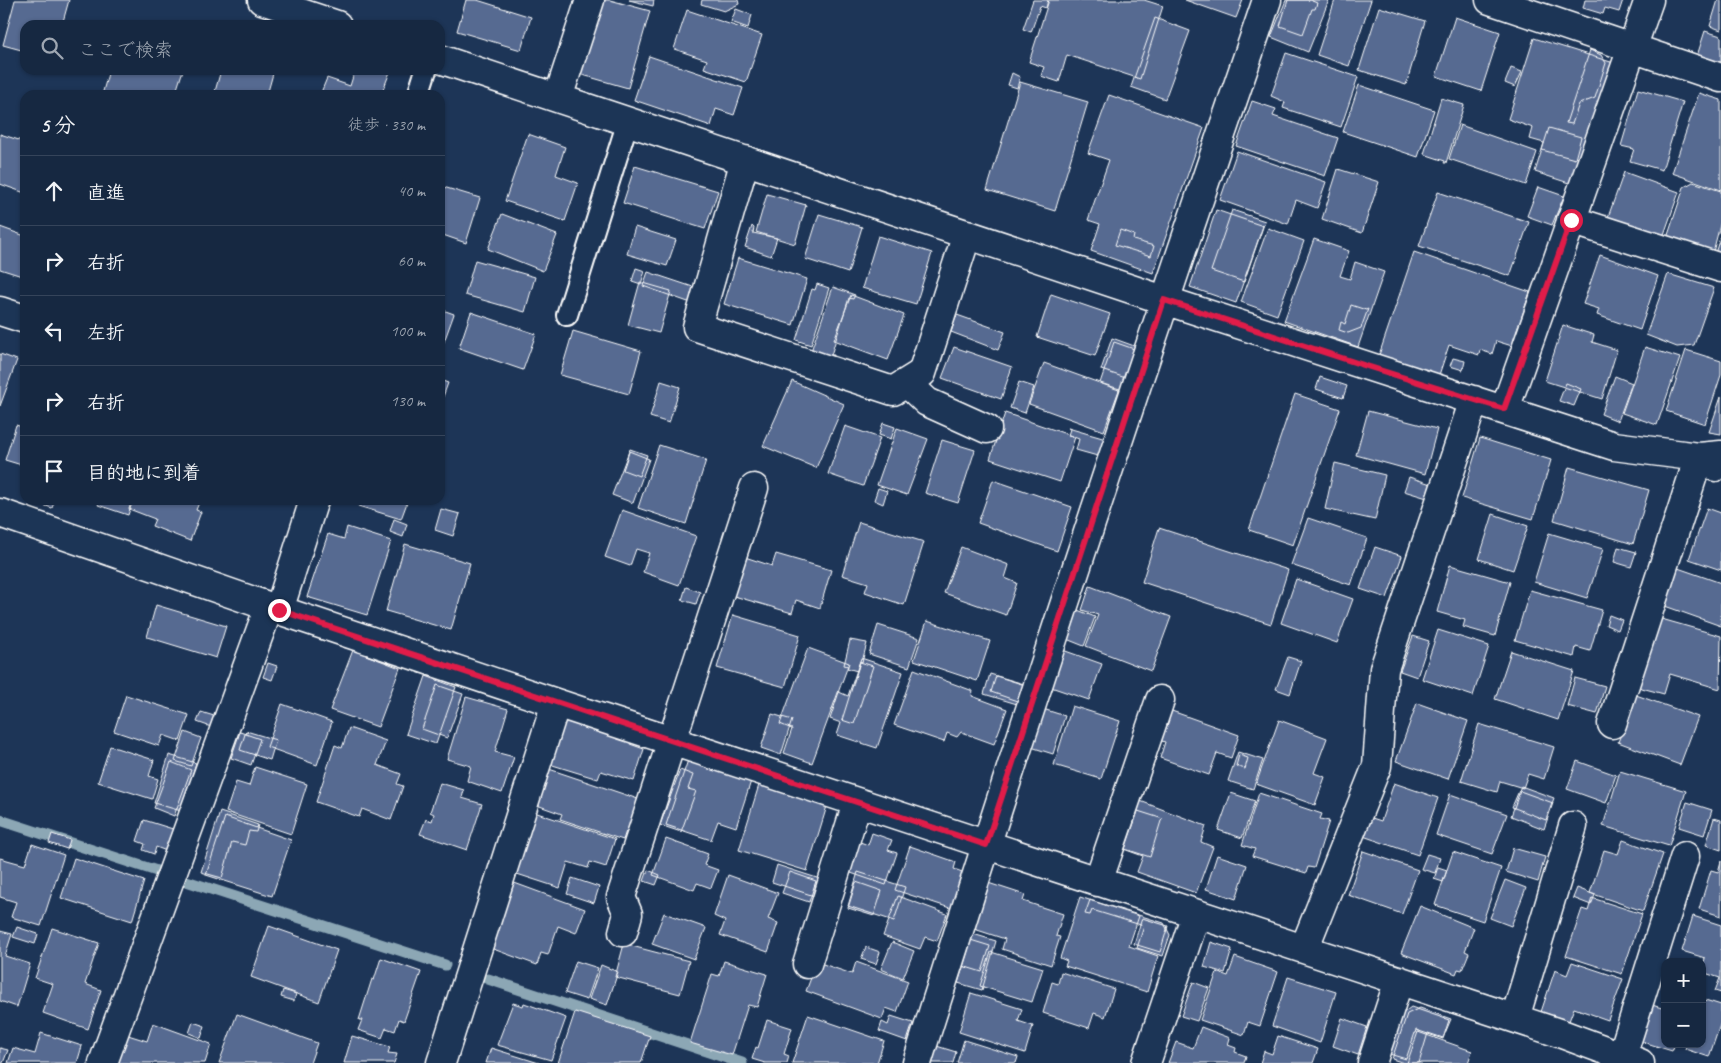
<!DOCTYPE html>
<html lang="ja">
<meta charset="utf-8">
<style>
:root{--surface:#162841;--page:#23344c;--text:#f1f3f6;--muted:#9ea6b1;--line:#35445a}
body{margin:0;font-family:Caveat,"Klee One",sans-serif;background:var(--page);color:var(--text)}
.controls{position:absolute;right:15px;bottom:15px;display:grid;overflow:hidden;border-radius:10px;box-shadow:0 1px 4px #0004}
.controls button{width:45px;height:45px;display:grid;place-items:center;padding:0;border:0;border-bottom:1px solid var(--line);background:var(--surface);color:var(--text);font:25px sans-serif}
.stop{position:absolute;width:15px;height:15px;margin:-11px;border:4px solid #e11d48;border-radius:50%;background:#fff}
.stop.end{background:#e11d48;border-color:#fff;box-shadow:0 1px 5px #0008}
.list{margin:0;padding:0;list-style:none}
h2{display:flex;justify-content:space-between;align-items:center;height:65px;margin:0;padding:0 20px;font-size:21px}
h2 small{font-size:16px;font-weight:400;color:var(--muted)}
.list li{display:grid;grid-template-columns:32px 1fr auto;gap:15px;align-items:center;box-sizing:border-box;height:70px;padding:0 20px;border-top:1px solid var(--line)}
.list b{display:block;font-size:19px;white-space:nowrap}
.list em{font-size:16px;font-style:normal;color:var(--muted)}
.icon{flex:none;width:28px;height:28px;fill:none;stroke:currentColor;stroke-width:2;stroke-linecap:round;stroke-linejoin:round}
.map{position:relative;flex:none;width:1721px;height:1063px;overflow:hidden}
.search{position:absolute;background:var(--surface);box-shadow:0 1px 4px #0004;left:20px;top:20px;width:425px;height:55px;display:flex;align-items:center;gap:12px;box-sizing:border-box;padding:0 18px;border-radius:15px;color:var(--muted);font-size:19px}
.panel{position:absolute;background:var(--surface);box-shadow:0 1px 4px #0004;left:20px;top:90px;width:425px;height:415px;border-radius:15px}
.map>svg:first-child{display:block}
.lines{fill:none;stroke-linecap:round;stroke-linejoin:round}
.stream{stroke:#8ca7b5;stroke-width:11}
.building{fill:#566a91;stroke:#fff}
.service-casing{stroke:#fff;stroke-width:24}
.minor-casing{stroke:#fff;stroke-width:31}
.service{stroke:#1d3557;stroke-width:20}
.minor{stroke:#1d3557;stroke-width:28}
.route{stroke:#e11d48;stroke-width:6}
</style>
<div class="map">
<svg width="1721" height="1063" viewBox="0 0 1721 1063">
<rect width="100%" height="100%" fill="#1d3557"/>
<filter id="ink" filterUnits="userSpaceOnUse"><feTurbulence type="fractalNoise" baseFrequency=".02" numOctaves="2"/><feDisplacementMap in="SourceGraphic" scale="10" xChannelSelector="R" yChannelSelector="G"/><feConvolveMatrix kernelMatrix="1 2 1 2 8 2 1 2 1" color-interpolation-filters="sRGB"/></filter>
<g filter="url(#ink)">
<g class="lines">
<path class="stream" d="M0,820L166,874
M177,878L445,965
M488,979L742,1063"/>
</g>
<path class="building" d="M15,0H69L62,25H25V51L3,45Z
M466,0H477L531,17L521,50L457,31Z
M601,0H610L650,11L628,88L579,74Z
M629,0H654L653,6Z
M702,0H738L739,4L724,11L701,4Z
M1033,0H1048L1046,8L1040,6L1031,32L1023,29Z
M1049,0H1144L1163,6L1140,79L1067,55L1059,82L1041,76L1044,67L1029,62Z
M1185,0H1243L1236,18Z
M1286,0H1329L1308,52L1271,37Z
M1288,0H1312V1L1317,3L1315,9H1312L1303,34L1280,26Z
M1335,0H1371L1349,66L1317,55Z
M1585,0H1623L1619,12L1605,8L1603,14L1583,8Z
M1718,0H1721V30L1710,26Z
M1379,7L1425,21L1406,85L1359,70Z
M736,9L752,15L748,28L731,22Z
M687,10L762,35L746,82L704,68L707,60L674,49Z
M1455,17L1500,32L1481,91L1436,76Z
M1155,18L1190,31L1165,99L1131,87Z
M1705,31L1721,36V67L1696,59Z
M1534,38L1614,63L1575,185L1535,172L1544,143L1530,139L1533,128L1508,119Z
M1590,50L1601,55L1606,63L1595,98L1579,104L1572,124L1566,123Z
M1286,53L1358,77L1341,127L1283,108L1285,102L1271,96Z
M649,56L743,88L734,115L716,109L711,126L634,100Z
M1511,68L1522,72L1515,87L1505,83Z
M109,70H183L175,95H102Z
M221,70H274L267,95H214Z
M355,70H385L390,72L381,95H320L327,78L350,86Z
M1012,73L1020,77L1017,88L1008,85Z
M1020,82L1088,102L1055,211L987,190Z
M1359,85L1434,110L1418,157L1343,132Z
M1638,89L1683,102L1662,170L1630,161L1634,149L1621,146Z
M1699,93L1721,100V190L1672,173Z
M1109,95L1204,128L1153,273L1091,251L1100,224L1088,220L1109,160L1088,153Z
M1441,98L1464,105L1446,163H1444L1445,161L1424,154Z
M1252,101L1276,109L1273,116L1338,138L1325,176L1236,146Z
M1460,125L1537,152L1526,185L1449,159Z
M1549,128L1581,137L1575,159L1542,150Z
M0,134L25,142V193L0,184Z
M528,134L565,147L556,175L578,183L565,221L505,201Z
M1237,151L1326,182L1317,208L1296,200L1288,224L1220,200Z
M635,166L718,191L705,229L623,203Z
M1338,169L1379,182L1362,233L1322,219Z
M1624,172L1679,192L1662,240L1607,220Z
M1693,182L1721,191V221L1713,252L1667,238L1684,187Z
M440,186L480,198L466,243L440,234Z
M1538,187L1564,196L1552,225L1527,216Z
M1438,192L1529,222L1510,276L1419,246Z
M767,194L806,205L795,244L756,232Z
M1216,210L1263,226L1236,303L1190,287Z
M1232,210L1265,221L1244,282L1211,271Z
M502,214L557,235L543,271L488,249Z
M819,214L862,227L848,273L805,259Z
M752,226L754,228L753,233L777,238L771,256L745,247Z
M0,227L25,236V277L0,269Z
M635,227L676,240L667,266L627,254Z
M1268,228L1304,241L1277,315L1241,302Z
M1120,230L1134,235L1133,240L1154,246L1151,256L1115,245Z
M1721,235V262L1713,259Z
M878,236L932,253L916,304L862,288Z
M1314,239L1349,251L1340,276L1350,279L1355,262L1384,272L1358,347L1284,321Z
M1414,252L1530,292L1512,346L1496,341L1492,354L1480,350L1479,355L1449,345L1439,375L1379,355Z
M1600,255L1658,276L1640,330L1597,315L1599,309L1583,304Z
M738,258L807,279L793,325L724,304Z
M475,260L535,277L525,312L465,295Z
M636,268L645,271L641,284L632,281Z
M648,272L696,288L691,303L643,286Z
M1668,274L1714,288L1694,345L1677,347L1646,335Z
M640,282L671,291L659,333L628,325Z
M817,284L829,288L811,345L796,340L812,289L815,290Z
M833,287L855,295L853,299L849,298L831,355H834L833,358L811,351Z
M1051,294L1110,314L1095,356L1037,337Z
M851,295L904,315L888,360L834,340Z
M1351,305L1366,310L1368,309L1361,328L1348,333L1339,330L1341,322L1345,324Z
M440,309L454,314L441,350H440Z
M471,312L536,334L523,370L459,348Z
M957,315L1005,332L998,350L951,332Z
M1563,325L1594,335L1592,342L1617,350L1602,399L1545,381Z
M573,331L641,351L629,394L560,375Z
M1112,338L1137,347L1126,378L1101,370Z
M1114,342L1137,350L1123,390L1100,383Z
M954,347L1012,367L1001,399L942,378Z
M1645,347L1680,358L1657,425L1622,413Z
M1686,350L1721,361V375L1705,424L1666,411Z
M0,354L17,360L0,406Z
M1453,358L1465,361L1463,370L1450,366Z
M1044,363L1119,390L1104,431L1029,404Z
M1615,376L1632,383L1618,421L1601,414Z
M1320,377L1347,386L1343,398L1316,389Z
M440,380L448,383L440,405Z
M661,381L680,387L669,423L650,417Z
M792,381L844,404L816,468L763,446Z
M1019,382L1034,387L1025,413L1010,408Z
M1566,383L1581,389L1574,406L1559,401Z
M1295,394L1340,409L1293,545L1249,530Z
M1721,397V434L1709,432Z
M1368,411L1437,429L1425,474L1356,455Z
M1005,413L1075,437L1060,482L990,459Z
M883,423L895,427L891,439L879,435Z
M16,425L25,428V466L5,460Z
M845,426L880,438L863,486L828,474Z
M897,428L928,439L907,495L877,485Z
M1068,428L1106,439L1101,457L1076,450L1079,439L1068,435L1070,429Z
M1480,438L1551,460L1533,519L1462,498Z
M942,440L975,450L958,503L925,493Z
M659,445L706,460L686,524L638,508Z
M630,449L647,455L639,476L623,470Z
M629,451L649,459L633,503L612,495Z
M1335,463L1385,475L1375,520L1325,509Z
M1569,467L1649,490L1633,544L1554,520Z
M1409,477L1431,484L1427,498L1404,491Z
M993,480L1072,507L1057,551L978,523Z
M878,488L887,491L883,504L874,500Z
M45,500H55L52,508L43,505Z
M100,500H133L128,515L98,505Z
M132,500H200L196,510L201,512L190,541L152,526L155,519L129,509Z
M360,500H408L401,519L358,506Z
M1707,508L1721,513V570L1689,559Z
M441,509L460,514L453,536L435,530Z
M622,510L696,536L679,585L643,572L649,553L636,549L630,566L605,557Z
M1493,514L1528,526L1513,570L1479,559Z
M1308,518L1367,538L1351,585L1291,565Z
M394,519L407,524L403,537L390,532Z
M859,522L924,542L904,605L865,592L868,583L842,575Z
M347,527L391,541L367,615L307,597L328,534L344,539Z
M1159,528L1288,570L1271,624L1142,582Z
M1549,533L1603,549L1587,598L1534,582Z
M405,544L470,563L451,630L386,611Z
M961,547L1009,565L1005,578L1017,583L1006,615L944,593Z
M1375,547L1402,556L1387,598L1360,589Z
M1618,547L1636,552L1631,567L1614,562Z
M776,554L831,570L820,608L796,600L792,613L734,596L745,557L772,566Z
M1450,565L1510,582L1495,636L1463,627L1465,620L1437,612Z
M1675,567L1721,583V626L1662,605Z
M1296,579L1353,599L1337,643L1281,623Z
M1090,586L1171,617L1151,671L1086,646L1098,615L1082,610Z
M686,587L700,592L696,604L682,600Z
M1530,590L1602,610L1590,651L1576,647L1574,657L1515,640Z
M156,605L226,626L216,658L147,637Z
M1070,607L1095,617L1084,646L1059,636Z
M733,615L800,635L785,687L717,668Z
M1609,615L1622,620L1618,630L1606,625Z
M1658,618L1721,636L1720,689L1670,674L1664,694L1638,687Z
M927,621L990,641L977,681L914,660Z
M878,625L919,638L909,667L869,654Z
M1438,630L1489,646L1473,696L1422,679Z
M1413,636L1429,641L1417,677L1400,671Z
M850,640L867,643L862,662L860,661L857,671L847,668L848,666L844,665Z
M808,648L849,663L812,763L784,753L792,729L780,724Z
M1057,648L1102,664L1089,700L1045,685Z
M353,650L400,668L378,727L330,710Z
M1511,651L1574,671L1558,720L1495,699Z
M1288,657L1301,661L1290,694L1276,689Z
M861,658L903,672L877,748L837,735L841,723L830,719L839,692L848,696Z
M860,662L873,666L854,724L842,720Z
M268,663L277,666L272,680L263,677Z
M914,669L973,691L972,696L1007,709L994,744L961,732L957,737L947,733L944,742L894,725Z
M990,674L1024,684L1017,704L984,694Z
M426,676L456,687L436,744L406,734Z
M996,676L1025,685L1020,702L991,692Z
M1575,678L1605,686L1597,714L1567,706Z
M437,685L463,694L447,738L422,729Z
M126,695L189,715L180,741L163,735L159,746L114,731Z
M1636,695L1698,717L1680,765L1618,742Z
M466,697L508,709L495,752L514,757L502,793L467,781L471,766L447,759Z
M1417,703L1468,721L1448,779L1396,761Z
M282,704L332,722L317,765L267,747Z
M1072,706L1120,721L1101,779L1054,765Z
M1043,709L1065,716L1053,754L1031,747Z
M1169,710L1239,735L1231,758L1217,753L1209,775L1160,758L1165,742L1158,740Z
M201,712L214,716L211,727L197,722Z
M772,714L792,720L781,755L761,748Z
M561,718L631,741L630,744L644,749L634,781L601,771L598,779L546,763Z
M1279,720L1327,738L1314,773L1325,777L1315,805L1256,784Z
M1479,724L1554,747L1544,779L1528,774L1523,788L1500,781L1497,792L1461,781Z
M349,728L386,741L377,765L401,774L397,784L403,786L391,820L362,809L359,817L316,802L335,745L342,748Z
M246,731L276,740L270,760L240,750Z
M185,732L201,738L191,766L175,761Z
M240,732L260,739L251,765L231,758Z
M110,746L154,760L149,776L158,779L152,799L98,782Z
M1238,752L1263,760L1253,789L1228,781Z
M169,755L196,763L181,811L154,803Z
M1239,755L1248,758L1245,769L1236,766Z
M688,760L751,781L736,827L718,821L711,840L666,825Z
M1577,761L1616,775L1606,803L1567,789Z
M171,762L191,770L174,816L154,808Z
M255,767L307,784L291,834L226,812L236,782L249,786Z
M546,768L644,801L633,834L626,831L623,840L560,819L562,814L534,804Z
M680,770L693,775L688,789L696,791L681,832L660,825Z
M1620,771L1686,791L1669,846L1603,826Z
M440,783L464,790L462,798L482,804L467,850L420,834L426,819L432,821L434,814L430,812Z
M1394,783L1438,798L1418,855L1363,836L1369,817L1381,821Z
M759,785L827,806L807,871L739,850Z
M1521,786L1554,798L1546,820L1512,807Z
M1520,791L1553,803L1544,829L1511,816Z
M1231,793L1255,801L1242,838L1218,830Z
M1259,793L1322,814L1320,819L1329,821L1314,868L1308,867L1306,873L1252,856L1255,849L1242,845Z
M1450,794L1507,814L1492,854L1436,835Z
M1135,799L1206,826L1201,842L1213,847L1196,893L1137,872L1143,856L1118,847Z
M1687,802L1712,810L1704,835L1679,827Z
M1138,811L1163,819L1161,821L1150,857L1125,849Z
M220,812L258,825L256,832L249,831L245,845L232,842L222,878L201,872Z
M534,812L615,839L606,867L590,862L588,868L568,862L560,888L514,873Z
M225,817L291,840L272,896L206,875Z
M1714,818L1721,820V850L1706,845Z
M144,820L176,830L169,852L156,847L154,854L143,850L145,844L137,841Z
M872,833L892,840L888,850L897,853L886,885L845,871L855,840L868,845Z
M52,834L70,840L67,849L49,843Z
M666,839L708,854L704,865L718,870L711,888L697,883L694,890L653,875Z
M1623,840L1663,854L1643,911L1590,893L1604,850L1618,854Z
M32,844L64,855L41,926L11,917L16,902L0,897V858L25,865Z
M910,846L956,862L954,869L965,873L953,909L895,890Z
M1513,848L1545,857L1538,882L1506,872Z
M1363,851L1418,870L1402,914L1348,895Z
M1453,852L1501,868L1483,921L1435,905Z
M1427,854L1440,858L1435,873L1421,869Z
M1217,855L1247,865L1236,899L1206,889Z
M74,858L144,881L132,921L61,898Z
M1721,861V916L1699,909L1711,870L1718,872Z
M777,865L823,880L817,897L772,882Z
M1438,867L1447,870L1443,882L1434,879Z
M648,870L660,875L656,885L644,881Z
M790,872L816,881L809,902L782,893Z
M858,872L905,887L894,921L848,906Z
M728,875L778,893L768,919L778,923L768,952L720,935L725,921L714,916Z
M572,878L599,887L594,903L567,894Z
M1505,880L1526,888L1511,926L1490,918Z
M509,881L585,909L576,933L558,926L548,955L541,953L537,965L485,946Z
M982,881L1025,895L1023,901L1063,914L1056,936L1060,937L1051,965L1002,949L1005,939L968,927Z
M856,882L882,891L874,916L848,908Z
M1577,888L1595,895L1591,905L1573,898Z
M898,896L947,914L937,941L925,937L920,949L883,936Z
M1080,897L1139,916L1129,946L1158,956L1147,992L1065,966L1067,961L1060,958Z
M1592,898L1642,914L1622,974L1566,956L1582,909L1588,911Z
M1090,900L1164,923L1170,935L1163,956L1137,948L1144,926L1092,910L1090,915L1085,914Z
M1420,906L1474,928L1465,951L1469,953L1462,970L1458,969L1456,974L1401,953Z
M664,913L706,928L694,959L652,944Z
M1693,916L1721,925V993L1715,991L1720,978L1702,972L1705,958L1682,951Z
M1142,918L1168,926L1160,952L1134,944Z
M269,926L337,950L319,1002L251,977Z
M17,927L38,934L35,944L13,937Z
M52,928L99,943L85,984L101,990L88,1029L43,1013L53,984L35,978Z
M0,931L12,934L5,956L30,964L17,1007L0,1001Z
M973,934L996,941L982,990L958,983Z
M964,938L990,946L982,972L956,964Z
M892,942L914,951L903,978L881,969Z
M1211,942L1232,949L1225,973L1204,967Z
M624,944L689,961L680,994L615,977Z
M866,947L880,952L876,964L861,959Z
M991,952L1043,968L1032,1002L980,986Z
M1235,957L1278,972L1260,1026L1248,1022L1244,1035L1200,1020L1217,972L1228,976Z
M381,958L421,972L404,1021L399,1019L395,1031L386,1028L382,1038L358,1030L362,1020H359L372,979L374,980Z
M576,961L598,968L587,1000L565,993Z
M724,961L767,974L757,1007L748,1005L732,1055L690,1043L712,974L719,976Z
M817,962L852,974L856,962L908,981L897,1012L886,1008L882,1019L806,991Z
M1572,962L1623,979L1608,1020L1574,1008L1569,1021L1541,1012L1555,970L1567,975Z
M601,965L618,972L607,1005L589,999Z
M1061,972L1114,989L1105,1017L1094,1013L1089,1028L1043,1013L1052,982L1058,984Z
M1288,977L1336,992L1320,1043L1272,1026Z
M1193,982L1209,988L1197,1021L1181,1016Z
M283,990L296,994L294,1001L281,997Z
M971,993L1022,1009L1018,1021L1033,1026L1025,1053L959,1032Z
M1702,999L1721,1005V1022L1709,1057L1685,1049L1687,1044H1702Z
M513,1003L523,1006L524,1003L566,1018L551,1060L497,1045Z
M1652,1005L1665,1009V1044H1675L1672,1051L1640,1041Z
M1411,1007L1449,1020L1443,1039L1416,1030L1406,1059L1386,1053L1398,1017Z
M1420,1008L1451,1019L1443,1038L1428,1033L1419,1063H1404L1392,1059L1407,1014Z
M575,1012L650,1036L641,1063H558Z
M237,1014L317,1043L310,1063H219Z
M808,1015L884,1041L877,1063H792Z
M891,1016L913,1023L907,1041L879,1031L882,1022L888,1025Z
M1342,1018L1367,1027L1358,1055L1333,1046Z
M767,1020L792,1028L784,1054L789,1056L787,1063H765L752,1059L756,1047L758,1048Z
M193,1022L205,1026L201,1038L189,1033Z
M153,1023L211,1044L205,1063H118L128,1035L147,1041Z
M1201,1027L1230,1038L1228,1045L1236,1048L1235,1052L1246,1056L1244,1063H1168L1176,1042L1193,1048Z
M1418,1032L1472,1051L1468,1063H1407Z
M41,1033L82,1046L77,1063H8L13,1048L35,1054Z
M352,1036L390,1047L388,1053L397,1054L394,1063H344Z
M1278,1036L1318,1049L1313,1063H1260L1264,1051L1272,1054Z
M964,1040L1018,1057L1016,1063H957Z
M930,1044L956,1052L953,1063H924Z
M0,1048L8,1050L3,1063H0Z
M491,1048L539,1063H486Z"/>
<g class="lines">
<defs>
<path id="service" d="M418,95L426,70
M567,315L628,121"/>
<path id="minor" d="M262,0L337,25
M1490,0L1721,78
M440,59L1164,300L1614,446L1699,457L1721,455
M558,98L590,0
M745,160L697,327L893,391L922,373L967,234
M1571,220L1721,268
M0,311L25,319
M907,383L927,402L987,429
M1505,409L1649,0
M0,513L279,610L556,703L1562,1034L1640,1063
M279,610L314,500
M1612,724L1699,457L1715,467
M1098,882L1160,700
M623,932L628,914L621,897L754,488
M1304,949L1377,766L1384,669L1474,400
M807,964L857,803
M1515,1018L1573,826
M1622,1056L1685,856
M103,1063L269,607
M441,1063L556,703
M917,1063C1029,707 1146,353 1267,0
M1146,1063L1196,914
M1372,1063L1399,980"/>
</defs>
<use href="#service" class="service-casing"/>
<use href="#minor" class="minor-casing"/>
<use href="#service" class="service"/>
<use href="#minor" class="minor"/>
</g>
</g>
<g class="lines" filter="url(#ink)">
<path class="route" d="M279,610L986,845L1164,300L1357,363L1504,409L1571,220"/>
</g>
</svg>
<div class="controls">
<button>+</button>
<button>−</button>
</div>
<div class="stop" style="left:1571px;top:220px"></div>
<div class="stop end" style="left:279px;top:610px"></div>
<div class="search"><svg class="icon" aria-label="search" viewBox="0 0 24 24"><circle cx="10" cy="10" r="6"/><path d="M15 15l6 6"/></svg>ここで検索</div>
<section class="panel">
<h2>5 分<small>徒歩 · 330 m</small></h2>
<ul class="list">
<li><svg class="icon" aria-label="ahead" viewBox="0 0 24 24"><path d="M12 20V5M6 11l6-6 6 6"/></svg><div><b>直進</b></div><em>40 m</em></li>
<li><svg class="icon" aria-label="right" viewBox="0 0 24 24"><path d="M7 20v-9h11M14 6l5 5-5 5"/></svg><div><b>右折</b></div><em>60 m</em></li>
<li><svg class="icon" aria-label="left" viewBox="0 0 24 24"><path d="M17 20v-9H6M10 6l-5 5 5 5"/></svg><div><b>左折</b></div><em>100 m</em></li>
<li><svg class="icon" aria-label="right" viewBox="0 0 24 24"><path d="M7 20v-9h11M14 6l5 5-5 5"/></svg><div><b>右折</b></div><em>130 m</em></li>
<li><svg class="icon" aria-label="arrive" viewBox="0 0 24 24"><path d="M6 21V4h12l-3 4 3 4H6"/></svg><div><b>目的地に到着</b></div></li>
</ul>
</section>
</div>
